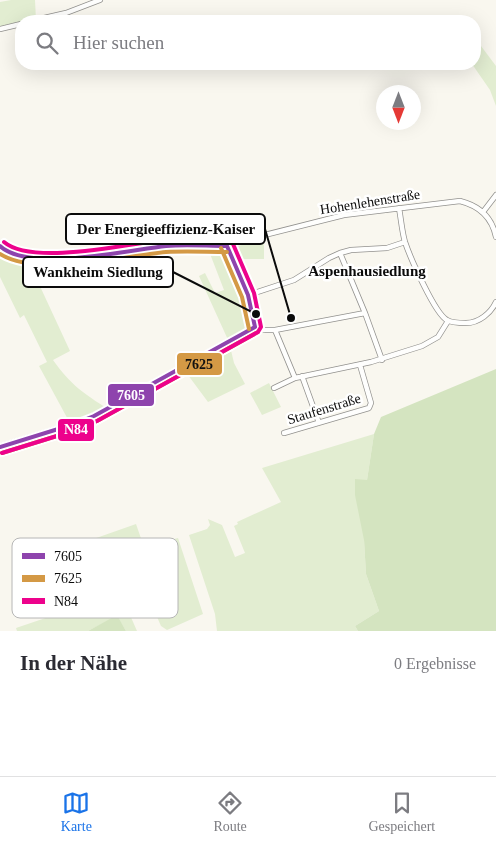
<!DOCTYPE html>
<html lang="de">
<meta charset="utf-8">
<style>
:root{--surface:#fff;--page:#f2f2f3;--text:#2b2b33;--muted:#7c7c81;--line:#e1e1e2;--accent:#1a73e8}
body{margin:0;font-family:"Times New Roman",serif;background:var(--page);color:var(--text)}
.compass{position:absolute;left:376px;top:85px;width:45px;height:45px;border-radius:50%;background:var(--surface);box-shadow:0 5px 20px #0002;rotate:180deg}
.list{margin:0;padding:0;list-style:none}
h2{display:flex;justify-content:space-between;align-items:center;height:65px;margin:0;padding:0 20px;font-size:21px}
h2 small{font-size:16px;font-weight:400;color:var(--muted)}
.icon{flex:none;width:28px;height:28px;fill:none;stroke:currentColor;stroke-width:2;stroke-linecap:round;stroke-linejoin:round}
.map{position:relative;flex:none;width:496px;height:631px;overflow:hidden}
.search{position:absolute;background:var(--surface);box-shadow:0 5px 20px #0002;left:15px;right:15px;top:15px;height:55px;display:flex;align-items:center;gap:12px;box-sizing:border-box;padding:0 18px;border-radius:20px;color:var(--muted);font-size:19px}
.sheet{height:145px;background:var(--surface)}
nav{display:flex;justify-content:space-around;align-items:center;box-sizing:border-box;height:70px;border-top:1px solid var(--line);background:var(--surface);font-size:14px;color:var(--muted)}
nav a{display:grid;justify-items:center;gap:2px}
nav .on{color:var(--accent)}
.map>svg:first-child{display:block}
.green{fill:#e2edd1}
.forest{fill:#d4e4c0}
.lines{fill:none;stroke-linecap:round;stroke-linejoin:round}
.minor-casing{stroke:#92918e;stroke-width:6}
.tertiary-casing{stroke:#92918e;stroke-width:7}
.minor{stroke:#fefefd;stroke-width:4.5}
.tertiary{stroke:#fefefd;stroke-width:5}
.bus-1-casing{stroke:#fff;stroke-width:8}
.bus-2-casing{stroke:#fff;stroke-width:8}
.bus-3-casing{stroke:#fff;stroke-width:8}
.bus-1{stroke:#8e44ad;stroke-width:4}
.bus-2{stroke:#d49945;stroke-width:4}
.bus-3{stroke:#ed028c;stroke-width:4}
.labels{text-anchor:middle;dominant-baseline:central;stroke-width:5;stroke-linejoin:round;paint-order:stroke}
.street-label{font-size:14px;fill:#0b0b0b;stroke:#fff}
.neighbourhood-label{font-size:15px;font-weight:bold;fill:#0b0b0b;stroke:#fff}
.key{fill:#fff;stroke:#b6b6b6;stroke-width:1}
.key-label{font-size:14px;fill:#0b0b0b}
.leader{fill:none;stroke:#0b0b0b;stroke-width:2}
.callout-dot{fill:#0b0b0b;stroke:#fff;stroke-width:2}
.callout{fill:#fff;stroke:#0b0b0b;stroke-width:2}
.callout-label{font-size:15px;text-anchor:middle;font-weight:bold;fill:#0b0b0b}
.line-badge{stroke:#fff;stroke-width:2}
.badge-label{font-size:14px;text-anchor:middle;font-weight:bold;fill:#fff}
.pale-badge-label{font-size:14px;text-anchor:middle;font-weight:bold;fill:#111}
</style>
<div class="map">
<svg width="496" height="631" viewBox="0 0 496 631">
<rect width="100%" height="100%" fill="#f9f7ef"/>
<path class="green" d="M11,0H35L36,20L21,21V24L0,29V2Z
M475,38L496,66V106L490,90L472,64H475Z
M264,239V259H237L235,252L238,246Z
M0,246L14,254L77,259L32,269L70,351L53,360C71,385 83,393 108,409L71,425L39,366L47,362L24,315L20,318L0,277Z
M207,246H227L248,295L255,327L229,342L234,363L245,384L208,402L182,367L229,342L199,276L205,273L215,293L224,290Z
M269,383L281,407L262,415L250,393Z
M374,434L367,480L364,540L366,574L379,611L355,626L358,631H217L215,614L189,535L207,529L210,525L208,519L222,525L235,557L245,553L234,526L238,524L237,522L281,502L262,468Z
M136,524L144,547L178,538L203,614L167,630L161,626L154,610L146,607L122,553L105,558L137,631H126L117,616L88,631H17L16,628L72,609L60,584L77,580L89,608L102,604L83,564L70,567L65,549Z"/>
<path class="forest" d="M496,369V631H358L355,626L379,611L366,574L364,540L355,495V479L367,480L374,434L381,417Z
M117,615L126,631H88Z"/>
<g class="lines">
<defs>
<path id="minor" d="M31,21L66,13L100,0
M0,29L21,24
M399,208C401,219 402,232 405,242C410,257 435,314 447,320C452,323 460,323 466,323C479,323 491,313 496,302
M483,212L496,195
M0,246C6,253 16,254 24,256C71,264 112,252 158,247C181,244 204,246 227,246
M227,246L233,243L344,215L460,201C480,206 492,217 496,237
M227,246L248,295L253,322L255,327L265,330H275L365,313
M340,253L365,313L382,360
M248,295L294,280L329,258L340,253L351,250L387,248L405,242
M275,330L295,378
M302,376L319,423
M274,388L295,378L371,362L422,346L438,337L448,321
M284,433L369,408L371,403L360,365"/>
<path id="tertiary" d="M0,447L71,425L94,416L255,327"/>
</defs>
<use href="#minor" class="minor-casing"/>
<use href="#tertiary" class="tertiary-casing"/>
<use href="#minor" class="minor"/>
<use href="#tertiary" class="tertiary"/>
<defs>
<path id="bus-1" d="M0,246C29,273 128,250 166,246C186,244 207,246 227,246
M227,246L248,295L255,327
M0,447L71,425L94,416L255,327"/>
<path id="bus-2" d="M221,248L242,297L249,329
M0,254C39,278 122,256 166,252C186,251 207,252 227,252
M2,453L73,431L97,421L258,332"/>
<path id="bus-3" d="M2,453L73,431L97,421L258,332L261,327L254,293L233,244L229,240C207,238 185,238 163,240C128,244 32,266 4,242"/>
</defs>
<use href="#bus-1" class="bus-1-casing"/>
<use href="#bus-2" class="bus-2-casing"/>
<use href="#bus-3" class="bus-3-casing"/>
<use href="#bus-1" class="bus-1"/>
<use href="#bus-2" class="bus-2"/>
<use href="#bus-3" class="bus-3"/>
</g>
<g class="labels">
<g class="street-label">
<text transform="translate(370 202) rotate(-9)">Hohenlehenstraße</text>
<text transform="translate(324 409) rotate(-17)">Staufenstraße</text>
</g>
<g class="neighbourhood-label">
<text x="367" y="271">Aspenhausiedlung</text>
</g>
</g>
<rect x="12" y="538" width="166" height="80" rx="8" class="key"/>
<rect x="22" y="553" width="23" height="6" fill="#8e44ad"/>
<rect x="22" y="575" width="23" height="7" fill="#d49945"/>
<rect x="22" y="598" width="23" height="6" fill="#ed028c"/>
<g class="key-label">
<text x="54" y="561">7605</text>
<text x="54" y="583">7625</text>
<text x="54" y="606">N84</text>
</g>
<path class="leader" d="M291 318L265 229M256 314L173 272"/>
<g class="callout-dot">
<circle cx="291" cy="318" r="5"/>
<circle cx="256" cy="314" r="5"/>
</g>
<g class="callout">
<rect x="66" y="214" width="199" height="30" rx="5"/>
<rect x="23" y="257" width="150" height="30" rx="5"/>
</g>
<g class="callout-label">
<text x="166" y="234">Der Energieeffizienz-Kaiser</text>
<text x="98" y="277">Wankheim Siedlung</text>
</g>
<g class="line-badge">
<rect x="176" y="352" width="47" height="24" rx="5" fill="#d49945"/>
<rect x="107" y="383" width="48" height="24" rx="5" fill="#8e44ad"/>
<rect x="57" y="418" width="38" height="24" rx="5" fill="#ed028c"/>
</g>
<g class="badge-label">
<text x="131" y="400">7605</text>
<text x="76" y="434">N84</text>
</g>
<g class="pale-badge-label">
<text x="199" y="369">7625</text>
</g>
</svg>
<svg class="compass" viewBox="-18 -18 36 36"><path d="M0-13l5 13h-10z" fill="#e53935"/><path d="M0 13l5-13h-10z" fill="#7c7c81"/></svg>
<div class="search"><svg class="icon" aria-label="search" viewBox="0 0 24 24"><circle cx="10" cy="10" r="6"/><path d="M15 15l6 6"/></svg>Hier suchen</div>
</div>
<section class="sheet">
<h2>In der Nähe<small>0 Ergebnisse</small></h2>
<ul class="list">
</ul>
</section>
<nav>
<a class="on"><svg class="icon" aria-label="map" viewBox="0 0 24 24"><path d="M3 6l6-2 6 2 6-2v14l-6 2-6-2-6 2zM9 4v14M15 6v14"/></svg>Karte</a>
<a><svg class="icon" aria-label="directions" viewBox="0 0 24 24"><path d="M12 3l9 9-9 9-9-9zM9 14v-3h6M13 9l2 2-2 2"/></svg>Route</a>
<a><svg class="icon" aria-label="saved" viewBox="0 0 24 24"><path d="M7 4h10v16l-5-4-5 4z"/></svg>Gespeichert</a>
</nav>
